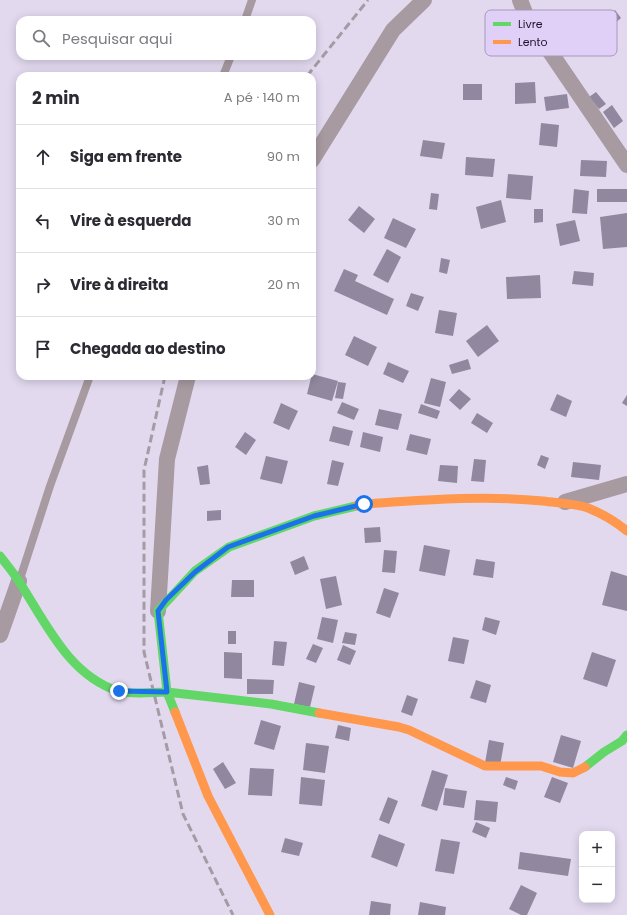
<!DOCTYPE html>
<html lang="pt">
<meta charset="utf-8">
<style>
:root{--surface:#fff;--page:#f2f2f3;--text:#2b2b33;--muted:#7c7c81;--line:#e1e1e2}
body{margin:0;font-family:Poppins,sans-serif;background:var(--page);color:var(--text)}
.controls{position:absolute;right:12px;bottom:12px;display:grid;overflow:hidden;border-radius:8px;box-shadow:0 2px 10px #0003}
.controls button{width:36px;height:36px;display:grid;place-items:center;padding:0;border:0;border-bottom:1px solid var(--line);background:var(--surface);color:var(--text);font:20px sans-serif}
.stop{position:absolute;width:12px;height:12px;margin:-9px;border:3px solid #1a73e8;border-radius:50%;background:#fff}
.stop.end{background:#1a73e8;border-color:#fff;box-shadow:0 1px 4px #0008}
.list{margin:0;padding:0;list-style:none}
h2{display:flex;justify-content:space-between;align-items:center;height:52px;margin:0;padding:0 16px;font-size:17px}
h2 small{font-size:13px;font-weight:400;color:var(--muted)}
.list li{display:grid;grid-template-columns:26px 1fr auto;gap:12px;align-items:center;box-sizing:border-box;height:64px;padding:0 16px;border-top:1px solid var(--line)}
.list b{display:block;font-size:15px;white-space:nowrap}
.list em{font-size:13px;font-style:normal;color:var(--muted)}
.icon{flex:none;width:22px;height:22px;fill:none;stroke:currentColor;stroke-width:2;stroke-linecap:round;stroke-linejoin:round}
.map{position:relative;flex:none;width:627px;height:915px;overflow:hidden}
.search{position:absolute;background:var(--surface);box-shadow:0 2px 10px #0003;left:16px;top:16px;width:300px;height:44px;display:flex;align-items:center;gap:10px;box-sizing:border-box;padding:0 14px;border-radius:12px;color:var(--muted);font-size:15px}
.panel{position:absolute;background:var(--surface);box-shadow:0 2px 10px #0003;left:16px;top:72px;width:300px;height:308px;border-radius:12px}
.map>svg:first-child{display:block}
.building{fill:#91879e}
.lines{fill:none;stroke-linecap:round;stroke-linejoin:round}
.lane{stroke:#a79aa0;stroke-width:8}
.street{stroke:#a79aa0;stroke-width:16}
.fast{stroke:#63d668;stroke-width:9}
.slow{stroke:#ff974d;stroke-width:9}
.rail{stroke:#a59ba5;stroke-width:3;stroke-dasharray:8 4;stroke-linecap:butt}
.route{stroke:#1a73e8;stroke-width:5}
.key{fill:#e0d0f8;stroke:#a698bb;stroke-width:1}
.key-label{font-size:11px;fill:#1f142c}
</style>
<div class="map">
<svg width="627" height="915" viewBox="0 0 627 915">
<rect width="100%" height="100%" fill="#e2d9ef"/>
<path class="building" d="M615,10L621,18L607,30L601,23Z
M535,82L536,103L515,104V83Z
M463,84H482V100H463Z
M596,92L606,104L599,109L589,97Z
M567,94L569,108L546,111L544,97Z
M612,105L623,121L614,128L603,112Z
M541,123L559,125L557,147L539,145Z
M423,140L445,143L442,159L420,156Z
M466,157L495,159L493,177L465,175Z
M581,160L607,161L606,177L580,176Z
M508,174L533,176L531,200L506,198Z
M574,189L589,191L587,214L572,213Z
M597,189H627V202H597Z
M431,193L439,194L437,210L429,209Z
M501,200L506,222L481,229L476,207Z
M359,206L375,219L364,233L348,220Z
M534,209H543V222L534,223Z
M627,213V247L603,249L600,217Z
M393,218L416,229L406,248L384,238Z
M575,220L580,241L560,246L556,224Z
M387,249L401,257L388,283L373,275Z
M441,258L450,260L447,274L439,272Z
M344,269L358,275L355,281L394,299L387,315L334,291Z
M574,271L594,273L593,286L572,284Z
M540,275L541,298L507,299L506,277Z
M411,293L424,297L418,311L406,306Z
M439,310L457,313L453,336L435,333Z
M487,325L499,341L478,357L466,341Z
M354,336L377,347L368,366L345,355Z
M468,359L471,369L452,374L449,365Z
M388,362L409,371L403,383L383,374Z
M312,374L338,381L332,401L307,394Z
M431,378L446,382L440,407L424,403Z
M338,382L346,383L343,399L335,398Z
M459,389L471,399L460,410L449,400Z
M557,394L572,401L566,417L550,410Z
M627,395V406L622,403Z
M342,402L359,409L354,420L337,413Z
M281,403L298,411L289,430L273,423Z
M421,404L440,411L437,419L418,413Z
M379,409L402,414L398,430L375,425Z
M477,413L493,423L487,433L471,423Z
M333,426L353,431L349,446L329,441Z
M245,432L256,440L246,455L235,447Z
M363,432L383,437L380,452L360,447Z
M410,434L431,439L427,455L406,450Z
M541,455L549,458L545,469L537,465Z
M266,456L288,461L282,484L260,479Z
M474,459L486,460L484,482L471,481Z
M332,460L344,463L338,486L327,484Z
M573,462L601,465L599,480L571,477Z
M208,465L210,484L200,485L197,467Z
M440,465L458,466L457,483L438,481Z
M221,510V520L207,521V511Z
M380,527L381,542L365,543L364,528Z
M424,545L450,550L445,576L419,571Z
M384,550L397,551L395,573L382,572Z
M304,556L309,569L295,575L290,562Z
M476,559L495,562L493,578L473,575Z
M611,571L627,576V611L602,605Z
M336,576L342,605L326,609L320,579Z
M232,580H254V597H231Z
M384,588L399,593L390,618L376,613Z
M322,617L338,620L333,643L317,639Z
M485,617L500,621L496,635L482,630Z
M228,631H236V644H228Z
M345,632L357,634L355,645L342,643Z
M453,637L469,640L464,664L448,661Z
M274,641L287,642L284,666L272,665Z
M313,644L323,648L316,663L306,659Z
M343,645L356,651L350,665L337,660Z
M224,652L242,653V679L224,678Z
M592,652L616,660L607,687L583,679Z
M247,679L274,680L273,694H247Z
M476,680L491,685L486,703L470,698Z
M299,682L315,686L310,707L294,704Z
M407,695L418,699L412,716L401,712Z
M261,720L281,726L274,750L254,744Z
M338,725L351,728L349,741L335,738Z
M561,735L581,741L573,768L553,762Z
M489,740L504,743L500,766L485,763Z
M306,743L329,746L325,773L303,770Z
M223,762L236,783L225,789L213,769Z
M250,768L274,769L272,796L248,795Z
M432,770L448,775L437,811L421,806Z
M301,777L325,780L322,806L299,804Z
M506,777L518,781L515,790L503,785Z
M552,777L568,783L560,803L544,797Z
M445,788L467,791L464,808L443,805Z
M388,797L398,801L389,824L379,820Z
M476,800L498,802L496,822L474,820Z
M476,822L490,828L486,838L472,832Z
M379,834L405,844L397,867L371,857Z
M285,838L303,843L299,856L281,852Z
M441,839L460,842L454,874L435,871Z
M520,852L571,859L568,876L518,869Z
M521,885L537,893L527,915H521L509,909Z
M371,901L391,904L390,915H369Z
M420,902L446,907L445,915H418Z"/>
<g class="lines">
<path class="lane" d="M245,20L252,0
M223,76L231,56
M20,579L50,486L90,376"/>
<path class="street" d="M520,0L527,18L627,165
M312,160L393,30L424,0
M565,502L627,484
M158,611L167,459L188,376
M0,635L19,581"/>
<path class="fast" d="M0,556C6,564 13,572 18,580C45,621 68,675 118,691C133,695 152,692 167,692L175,712
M319,713L271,704L167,692L158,611L195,571L229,547L314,516L356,506
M585,767L604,752L622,741L627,735"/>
<path class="slow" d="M356,506L364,504C424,500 483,495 543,501C558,503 574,503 588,508C603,514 615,521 627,531
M175,712L208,796L270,915
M319,713L399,727L409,730L485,766H541L560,772L573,773L585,767"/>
<path class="rail" d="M307,76L368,0
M165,376L144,470V652L183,814L233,915"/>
</g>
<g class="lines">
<path class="route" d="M119,691L167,692L158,611L166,600L195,572L228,547L314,516L364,504"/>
</g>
<rect x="485" y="10" width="132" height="46" rx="6" class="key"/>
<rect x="493" y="22" width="18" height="4" fill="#63d668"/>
<rect x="493" y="40" width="18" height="4" fill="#ff974d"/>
<g class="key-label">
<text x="518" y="28">Livre</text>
<text x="518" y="46">Lento</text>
</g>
</svg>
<div class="controls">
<button>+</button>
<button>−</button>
</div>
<div class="stop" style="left:364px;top:504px"></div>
<div class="stop end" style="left:119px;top:691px"></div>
<div class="search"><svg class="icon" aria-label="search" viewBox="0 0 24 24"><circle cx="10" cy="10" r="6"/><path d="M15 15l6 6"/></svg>Pesquisar aqui</div>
<section class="panel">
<h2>2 min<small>A pé · 140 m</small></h2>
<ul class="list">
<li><svg class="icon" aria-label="ahead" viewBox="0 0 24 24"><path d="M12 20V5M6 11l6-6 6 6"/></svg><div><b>Siga em frente</b></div><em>90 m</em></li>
<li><svg class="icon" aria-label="left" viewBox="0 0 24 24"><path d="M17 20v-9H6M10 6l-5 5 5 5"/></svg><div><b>Vire à esquerda</b></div><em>30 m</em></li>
<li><svg class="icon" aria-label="right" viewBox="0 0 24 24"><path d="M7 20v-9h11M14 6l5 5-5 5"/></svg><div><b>Vire à direita</b></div><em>20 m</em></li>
<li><svg class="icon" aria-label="arrive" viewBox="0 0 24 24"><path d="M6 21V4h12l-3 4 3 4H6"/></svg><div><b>Chegada ao destino</b></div></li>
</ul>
</section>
</div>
